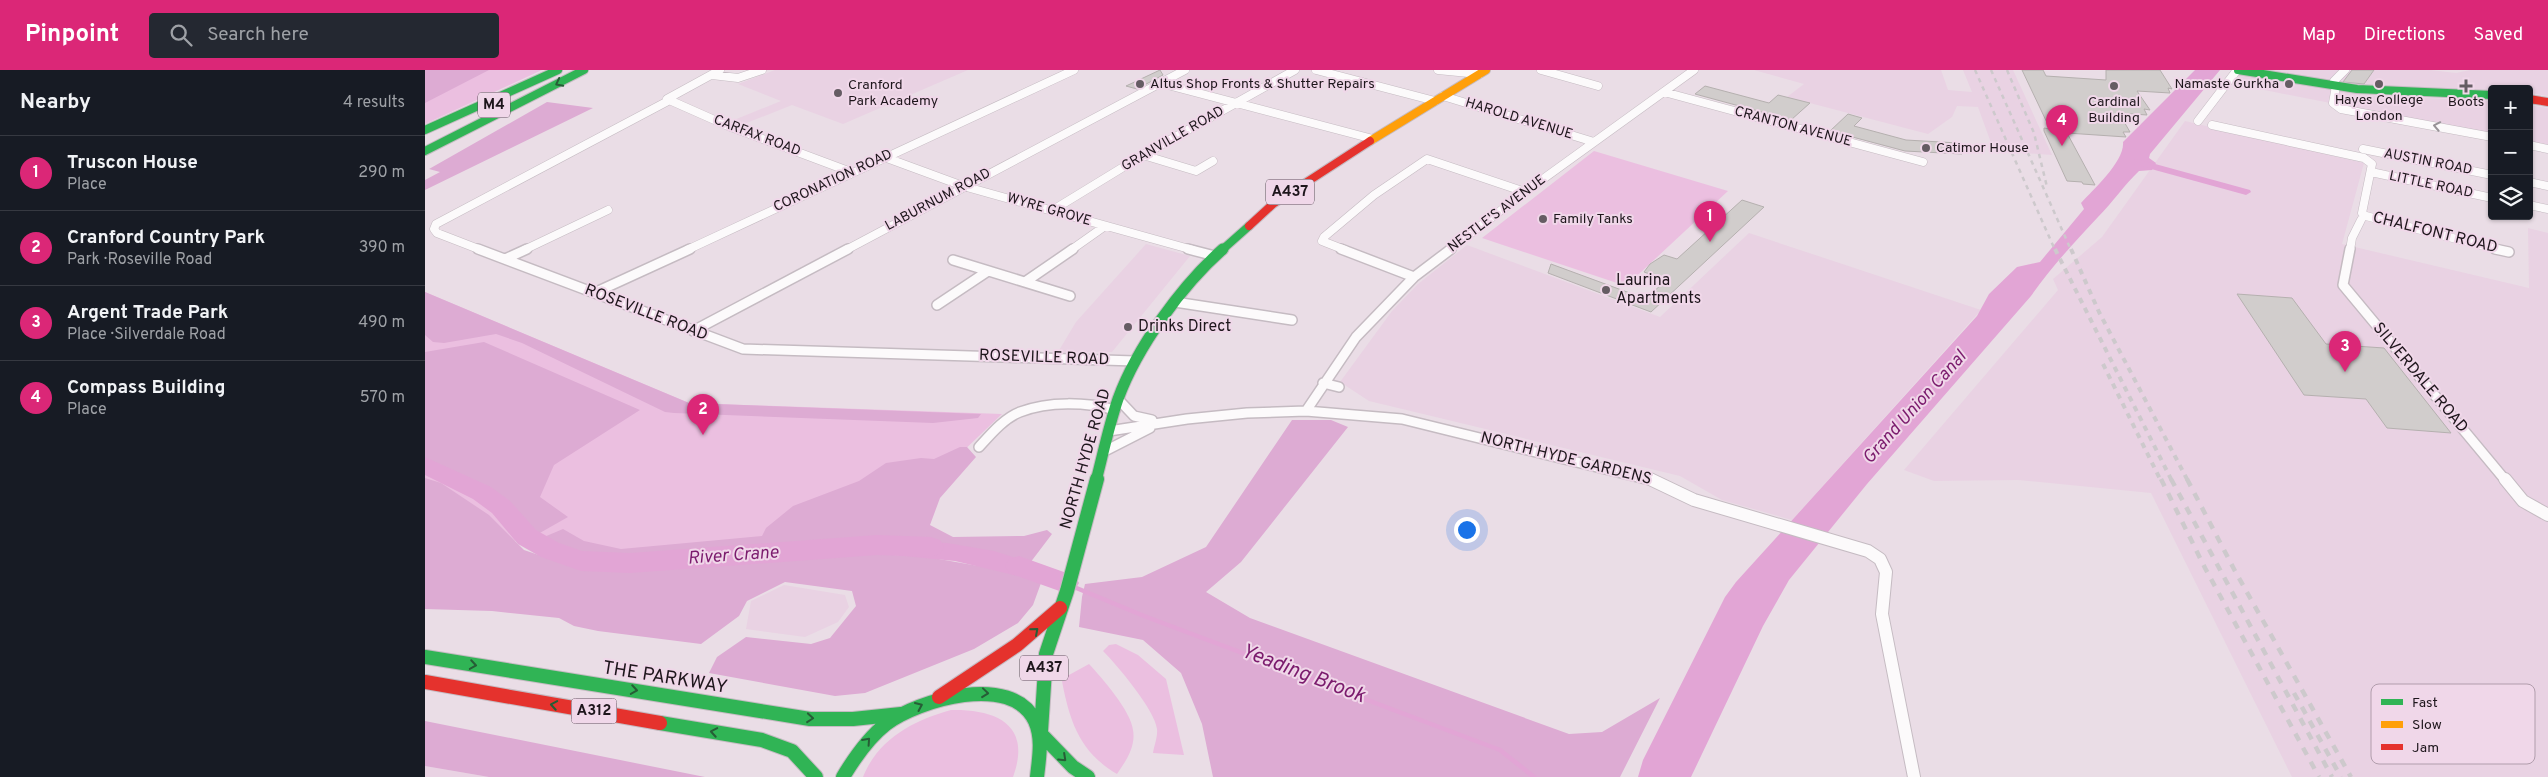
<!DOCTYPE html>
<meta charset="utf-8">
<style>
:root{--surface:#171b24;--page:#242831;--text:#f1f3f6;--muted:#9ea1a6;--line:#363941;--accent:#db2777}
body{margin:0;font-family:Overpass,sans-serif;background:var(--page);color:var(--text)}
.controls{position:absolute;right:15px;top:15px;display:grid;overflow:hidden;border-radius:5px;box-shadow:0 1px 4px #0004}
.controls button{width:45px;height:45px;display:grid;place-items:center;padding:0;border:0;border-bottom:1px solid var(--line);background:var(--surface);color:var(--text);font:25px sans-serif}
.you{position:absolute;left:1041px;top:459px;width:18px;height:18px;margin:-12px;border:4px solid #fff;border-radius:50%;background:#1a73e8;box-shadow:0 0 0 8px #1a73e833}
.badge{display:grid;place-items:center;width:32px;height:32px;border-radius:50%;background:var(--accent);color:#fff;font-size:16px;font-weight:700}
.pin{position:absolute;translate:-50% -41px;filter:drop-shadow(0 1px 2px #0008)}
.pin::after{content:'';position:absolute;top:26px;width:18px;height:15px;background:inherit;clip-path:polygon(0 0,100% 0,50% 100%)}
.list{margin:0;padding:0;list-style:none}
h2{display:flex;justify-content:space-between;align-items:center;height:65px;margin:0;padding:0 20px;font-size:21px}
h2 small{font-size:16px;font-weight:400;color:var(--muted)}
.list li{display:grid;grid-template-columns:32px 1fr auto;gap:15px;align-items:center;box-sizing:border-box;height:75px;padding:0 20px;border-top:1px solid var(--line)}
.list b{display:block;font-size:19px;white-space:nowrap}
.list p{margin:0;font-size:16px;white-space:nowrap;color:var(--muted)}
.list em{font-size:16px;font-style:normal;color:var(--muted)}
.icon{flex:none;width:28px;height:28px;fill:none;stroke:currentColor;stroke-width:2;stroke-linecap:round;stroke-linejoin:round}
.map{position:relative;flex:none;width:2123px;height:707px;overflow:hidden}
header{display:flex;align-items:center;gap:30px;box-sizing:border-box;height:70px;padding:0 25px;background:var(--accent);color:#fff}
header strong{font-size:24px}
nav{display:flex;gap:28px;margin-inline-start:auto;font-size:18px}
.search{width:350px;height:45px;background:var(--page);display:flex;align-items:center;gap:12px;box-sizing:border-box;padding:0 18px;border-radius:5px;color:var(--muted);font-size:19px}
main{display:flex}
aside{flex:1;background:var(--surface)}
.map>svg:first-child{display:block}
.built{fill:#e9d2e3}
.green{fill:#ebbfe0}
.forest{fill:#ddabd3}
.water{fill:#e2a5d5}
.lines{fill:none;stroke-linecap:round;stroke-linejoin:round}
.stream{stroke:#e2a5d5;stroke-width:4.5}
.canal{fill:#e2a5d5;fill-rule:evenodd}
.river{fill:#e2a5d5;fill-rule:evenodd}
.building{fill:#d1cdcc;stroke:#b5b0af}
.street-far2-casing{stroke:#c5bbc2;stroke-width:9}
.street-far1-casing{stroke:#c5bbc2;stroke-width:12}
.street-casing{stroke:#c5bbc2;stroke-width:14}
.fast-far2-casing{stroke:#c5bbc2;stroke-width:10}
.fast-far1-casing{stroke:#c5bbc2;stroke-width:13}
.fast-casing{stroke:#c5bbc2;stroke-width:16}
.slow-casing{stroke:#c5bbc2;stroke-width:10}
.jam-far1-casing{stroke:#c5bbc2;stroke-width:10}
.jam-casing{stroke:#c5bbc2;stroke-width:16}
.street-far2{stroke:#fcfafb;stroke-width:8}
.street-far1{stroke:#fcfafb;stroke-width:9}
.street{stroke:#fcfafb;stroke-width:12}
.fast-far2{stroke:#30b455;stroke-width:8}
.fast-far1{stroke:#30b455;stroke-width:11}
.fast{stroke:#30b455;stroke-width:14}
.slow{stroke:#ff9f0a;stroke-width:8}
.jam-far1{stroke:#e5322d;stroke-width:8}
.jam{stroke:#e5322d;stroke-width:14}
.rail-far2{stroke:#cdc9cc;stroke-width:2.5;stroke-dasharray:4.5 4.5;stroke-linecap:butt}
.rail-far1{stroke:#cdc9cc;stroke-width:4;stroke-dasharray:5.5 5.5;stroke-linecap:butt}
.rail{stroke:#cdc9cc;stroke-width:4.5;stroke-dasharray:8 8;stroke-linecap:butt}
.oneway{stroke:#265d36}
.oneway2{stroke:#989397}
.poi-dot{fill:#655c63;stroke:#f0d7e9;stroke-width:2}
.labels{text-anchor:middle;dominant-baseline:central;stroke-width:4;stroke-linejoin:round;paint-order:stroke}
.far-poi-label{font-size:14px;fill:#1e161c;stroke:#f0d7e9;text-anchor:start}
.far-street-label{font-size:14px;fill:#1e161c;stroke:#f0d7e9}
.shield{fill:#f0d7e9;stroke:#5d505a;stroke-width:1}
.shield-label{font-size:15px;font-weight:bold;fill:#1e161c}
.street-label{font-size:16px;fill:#1e161c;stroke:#f0d7e9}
.poi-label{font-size:16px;fill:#1e161c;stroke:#f0d7e9;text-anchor:start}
.water-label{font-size:18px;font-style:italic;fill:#7b1b6d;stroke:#f0d7e9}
.near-street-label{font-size:19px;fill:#1e161c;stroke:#f0d7e9}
.near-water-label{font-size:21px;font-style:italic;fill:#7b1b6d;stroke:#f0d7e9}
.key{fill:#f0d7e9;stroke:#b19dac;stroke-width:1}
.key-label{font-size:14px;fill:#1e161c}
</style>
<header>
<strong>Pinpoint</strong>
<div class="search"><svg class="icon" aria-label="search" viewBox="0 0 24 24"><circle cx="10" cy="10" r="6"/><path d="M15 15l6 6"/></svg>Search here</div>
<nav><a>Map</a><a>Directions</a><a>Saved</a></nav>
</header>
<main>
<aside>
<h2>Nearby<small>4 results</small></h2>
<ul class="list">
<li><span class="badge">1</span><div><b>Truscon House</b><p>Place</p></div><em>290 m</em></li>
<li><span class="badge">2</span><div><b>Cranford Country Park</b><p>Park · Roseville Road</p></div><em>390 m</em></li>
<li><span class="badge">3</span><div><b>Argent Trade Park</b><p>Place · Silverdale Road</p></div><em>490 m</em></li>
<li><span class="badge">4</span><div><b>Compass Building</b><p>Place</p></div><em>570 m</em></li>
</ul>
</aside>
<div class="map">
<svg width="2123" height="707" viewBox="0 0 2123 707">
<rect width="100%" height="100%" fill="#eadde6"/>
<path class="built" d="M350,0H543L418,54L367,35L319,54L309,50L356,31L313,14Z
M1329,0H1516L1523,20L1547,22L1538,0H1588L1627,85L1569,81L1553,37L1532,36L1527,47L1503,64L1362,27L1379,14Z
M1828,0H2005L2031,3L2045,0H2123V26L2104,23V19L2067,20L1916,14Z
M1815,4L1940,25L2067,31V65L1809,14Z
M2104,35L2123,38V76L2104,72Z
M1760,51L1939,93L1917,174L2104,218L2103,158L2123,163V707H1867L1726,423L1593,410L1509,411L1479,400L1633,220L1628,209L1677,167Z
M1324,163L1556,240L1367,450L1297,430L1255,406L944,331L915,312L967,241L993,214L1042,175L1235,247Z
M721,174L765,186L687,282H633L651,252Z
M359,515L420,525L424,537L413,552L380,567L321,559L326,531Z
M0,696L64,707H0Z"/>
<path class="green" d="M0,0H117L0,54Z
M1169,81L1303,121L1201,216L1057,168Z
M0,222L264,333L577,344L444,471L183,490C155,484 132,475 107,460L80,477L0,471Z
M691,574L713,585L741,609L759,685L728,683C729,676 733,666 732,659C730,640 692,595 678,581L684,575Z
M664,594C677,608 706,641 708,660C711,676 701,691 692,704C653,681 644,649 636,606L644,605Z
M526,640C572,639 607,655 588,707H438C453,669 489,650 526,640Z"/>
<path class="forest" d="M0,0H64L0,33Z
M122,32L168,38L0,120V110L15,102L4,99Z
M0,222L264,333L556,344L553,348L508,353L249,343L240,342L97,273L71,264L19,273L8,272L0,265Z
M59,272L215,340L129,395L115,427L143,447L113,464L82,433L46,410L0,389V282Z
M867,350H906L923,357L816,492L781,522L825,548L1144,664L1177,662L1235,628L1195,707H788L777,654L756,603L718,570L654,557L657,527L660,514L717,507L781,477Z
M535,377H542L551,387L515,428L505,455L528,467L599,466L622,460L627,464L605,493C562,479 521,473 477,471L183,490L159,485L119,467L138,459L159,471L196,479L337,466L341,458L368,436L434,411L461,393L496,388L509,389Z
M0,408L16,413L64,445L99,480L149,497L194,501L438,484L497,486L559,497L607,508L616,513L608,535L593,553L549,579L440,623L410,626L284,603L292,587L321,567L386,574L405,568L431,536L427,521L360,512L322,531L314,546L276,574L173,561L149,556L134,548L67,541L0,539Z
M0,651L280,707H64L0,696Z"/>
<path class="water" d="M1770,0H1795L1725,84L1724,88L1731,93L1727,100L1714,101C1699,115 1688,132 1673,147C1649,173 1626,197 1606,226L1442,414L1364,510L1338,556L1266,707H1213L1218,690L1300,527L1311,512L1552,246L1564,224L1592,197L1615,192L1659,139L1656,133C1668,120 1700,91 1698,72Z
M477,471L522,473L569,481L627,500L623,513L530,491L469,485Z"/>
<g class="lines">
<path class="stream" d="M649,517L719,546L1075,680L1109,707"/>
<path class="canal" d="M1712,89L1825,120L1826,122L1821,125L1708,94V90Z"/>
<path class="river" d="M0,387L66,417L85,431L111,460L134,473L157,481L205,483L452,465L506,467L515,470L519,477L515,484L506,487L452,485L205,503L156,501L116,487L93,474L67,443L48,429L0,405Z
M594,486L650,506L654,513L650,520L640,523L584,503L580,496L584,489Z"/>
</g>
<path class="building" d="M735,0L738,5L712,19L701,16Z
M1597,0H1618L1621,6L1681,10V0H1735L1747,19L1743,18L1745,23L1712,21L1725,40L1719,39L1722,45L1694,43L1705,62H1698L1701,67L1642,63L1670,115L1658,114L1657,112L1642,111L1619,61V58L1625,59Z
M1927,0H1949L1939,14L1918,12Z
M1280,16L1344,33L1353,25L1385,33L1366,50L1270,24Z
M1423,44L1437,48L1429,56L1481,70L1533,73L1537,84L1480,81L1405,61Z
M1317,130L1339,137L1226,242L1123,203L1126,194L1221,229L1241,210L1219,202L1225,194L1239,185L1252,189Z
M1812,224L1867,228L1901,274L1959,278L2026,363L1962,358L1941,329L1879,325Z"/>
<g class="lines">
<defs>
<path id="street-far2" d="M295,0L242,29L303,56L426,102
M891,0L1010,31
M1013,0L1054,4
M1116,0L1173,16
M287,5L313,8L337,0
M735,13L948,69
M1909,16V11L1920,0
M1911,16L1908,33L1916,39L2067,67
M1239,22L1498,92
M1018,26L1169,72
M1773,51L1812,0
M1787,55L1939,88L1947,94L1937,143L1941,146L2075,180
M2104,75L2123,79
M1938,79L2067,105
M718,85L771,101L788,91
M459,87L538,116L768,180
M1946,102L2067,128
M2104,112L2123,116
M2104,135L2123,139
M628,140L718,85L870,0
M56,180L12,163L9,159L11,154L243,31
M99,180L183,140
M262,180L649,0
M421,180L760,0
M646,180L680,156
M920,180L897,171L899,167L949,125L1002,89L1100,122
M1024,180L1100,122L1269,0
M1925,180L1927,168L1936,150"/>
<path id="street-far1" d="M53,179L318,279L710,291
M763,179L790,186
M916,179L989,207
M1925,179L1918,215L2081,411
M2070,179L2084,182
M80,189L102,179
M528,190L645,226
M600,212L648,179
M169,223L265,179
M750,232L867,250
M512,235L563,201
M268,261L423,179
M898,313L914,317
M693,329L709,346L727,350
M881,341L931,267L989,207L1026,179
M684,361L762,349L822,343L881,341L977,349L1229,411
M554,377C565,365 579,348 595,342C624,331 661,332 690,340
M678,382L725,358"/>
<path id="street" d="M1225,409L1269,430L1443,481L1455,489L1461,502L1457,544L1489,707
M2080,409L2098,431L2123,445"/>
<path id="fast-far2" d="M1813,0L1932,19L2067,25
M0,60L133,0
M0,81L159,0
M797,180L824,156"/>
<path id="fast-far1" d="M671,411C678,384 684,355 693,329C712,277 757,215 798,179"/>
<path id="fast" d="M0,587L385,649H428L476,644
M235,653L337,670L367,681L391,707
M616,661L621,584L642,521L672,409
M617,665L648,697L663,707
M418,707C430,687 443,668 461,654C493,630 587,602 610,651C618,669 614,688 612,707"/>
<path id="slow" d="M945,71L1061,0"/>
<path id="jam-far1" d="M2104,29L2123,32
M824,156L848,134L945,71"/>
<path id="jam" d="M0,612L235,653
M514,627L592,575L635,538"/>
</defs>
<use href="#street-far2" class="street-far2-casing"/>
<use href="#street-far1" class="street-far1-casing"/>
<use href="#street" class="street-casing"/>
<use href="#fast-far2" class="fast-far2-casing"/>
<use href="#fast-far1" class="fast-far1-casing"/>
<use href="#fast" class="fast-casing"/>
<use href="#slow" class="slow-casing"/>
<use href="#jam-far1" class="jam-far1-casing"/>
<use href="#jam" class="jam-casing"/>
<use href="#street-far2" class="street-far2"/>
<use href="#street-far1" class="street-far1"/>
<use href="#street" class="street"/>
<use href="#fast-far2" class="fast-far2"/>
<use href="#fast-far1" class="fast-far1"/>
<use href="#fast" class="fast"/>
<use href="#slow" class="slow"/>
<use href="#jam-far1" class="jam-far1"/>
<use href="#jam" class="jam"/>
<path class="rail-far2" d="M1550,0L1630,180
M1566,0L1646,180
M1582,0L1609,63L1622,117"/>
<path class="rail-far1" d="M1630,179L1747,411
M1646,179L1674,242L1763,411
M1678,294L1736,411"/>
<path class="rail" d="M1736,409L1780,498L1894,707
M1746,409L1907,707
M1762,409L1810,501L1926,707
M1869,623L1916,707"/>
</g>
<defs><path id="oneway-chevron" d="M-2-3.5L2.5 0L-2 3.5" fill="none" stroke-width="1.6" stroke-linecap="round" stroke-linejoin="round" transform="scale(1.25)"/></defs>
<g class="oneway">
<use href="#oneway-chevron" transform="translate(134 13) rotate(153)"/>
<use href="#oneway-chevron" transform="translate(610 561) rotate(-41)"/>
<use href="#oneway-chevron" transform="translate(48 595) rotate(9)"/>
<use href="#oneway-chevron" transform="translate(209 620) rotate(9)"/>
<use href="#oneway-chevron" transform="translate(560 623) rotate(6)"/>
<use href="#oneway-chevron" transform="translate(129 635) rotate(-170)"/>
<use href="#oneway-chevron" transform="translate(494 636) rotate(-24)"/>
<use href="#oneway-chevron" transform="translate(385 648) rotate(5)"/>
<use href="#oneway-chevron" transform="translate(289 662) rotate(-170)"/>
<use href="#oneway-chevron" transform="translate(442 671) rotate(-48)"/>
<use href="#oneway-chevron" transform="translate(638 688) rotate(43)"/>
</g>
<use class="oneway2" href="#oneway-chevron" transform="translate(2012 56) rotate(-169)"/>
<g class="poi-dot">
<circle cx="715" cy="14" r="5"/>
<circle cx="1864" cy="14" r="5"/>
<circle cx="1954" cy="14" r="5"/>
<circle cx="1689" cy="16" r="5"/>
<path d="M2038.5 8.5h5v5h5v5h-5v5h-5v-5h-5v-5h5z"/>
<circle cx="413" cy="23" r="5"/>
<circle cx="1501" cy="78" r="5"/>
<circle cx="1118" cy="149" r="5"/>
<circle cx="1181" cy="220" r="5"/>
<circle cx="703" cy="257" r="5"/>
</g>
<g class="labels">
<g class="far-poi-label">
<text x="725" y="14">Altus Shop Fronts &amp; Shutter Repairs</text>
<text x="1854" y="14" text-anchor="end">Namaste Gurkha</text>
<text x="423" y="15">Cranford<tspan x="423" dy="16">Park Academy</tspan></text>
<text x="1954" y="30" text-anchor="middle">Hayes College<tspan x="1954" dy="16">London</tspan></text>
<text x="1689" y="32" text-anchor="middle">Cardinal<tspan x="1689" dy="16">Building</tspan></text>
<text x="2041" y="32" text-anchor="middle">Boots</text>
<text x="1511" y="78">Catimor House</text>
<text x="1128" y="149">Family Tanks</text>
</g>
<g class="far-street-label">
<text transform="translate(1094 49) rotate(17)">HAROLD AVENUE</text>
<text transform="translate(1368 57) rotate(15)">CRANTON AVENUE</text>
<text transform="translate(332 66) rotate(21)">CARFAX ROAD</text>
<text transform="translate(748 69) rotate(-30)">GRANVILLE ROAD</text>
<text transform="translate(2003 92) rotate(11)">AUSTIN ROAD</text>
<text transform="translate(408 111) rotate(-25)">CORONATION ROAD</text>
<text transform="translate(2006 115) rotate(12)">LITTLE ROAD</text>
<text transform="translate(513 130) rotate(-28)">LABURNUM ROAD</text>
<text transform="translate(624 140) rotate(16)">WYRE GROVE</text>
<text transform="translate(1072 144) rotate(-37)">NESTLE'S AVENUE</text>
</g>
<g class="shield">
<rect x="53" y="22.5" width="32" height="25" rx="4"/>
<rect x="841" y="109.5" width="48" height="25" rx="4"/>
<rect x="595" y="585.5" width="48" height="25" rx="4"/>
<rect x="146.5" y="628.5" width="45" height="25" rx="4"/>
</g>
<g class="shield-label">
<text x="69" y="35">M4</text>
<text x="865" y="122">A437</text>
<text x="619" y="598">A437</text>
<text x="169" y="641">A312</text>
</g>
<g class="street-label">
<text transform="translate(2010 163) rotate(14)">CHALFONT ROAD</text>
<text transform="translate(221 243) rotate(21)">ROSEVILLE ROAD</text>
<text transform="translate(619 288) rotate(2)">ROSEVILLE ROAD</text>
<text transform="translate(1995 308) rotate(50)">SILVERDALE ROAD</text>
<text transform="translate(661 389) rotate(-74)">NORTH HYDE ROAD</text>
<text transform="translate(1141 389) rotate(14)">NORTH HYDE GARDENS</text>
</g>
<g class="poi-label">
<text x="1191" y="211">Laurina<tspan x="1191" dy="18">Apartments</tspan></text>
<text x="713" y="257">Drinks Direct</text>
</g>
<g class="water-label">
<text transform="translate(1490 338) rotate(-48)">Grand Union Canal</text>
<text transform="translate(308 486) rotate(-4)">River Crane</text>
</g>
<g class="near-street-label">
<text transform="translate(240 608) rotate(9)">THE PARKWAY</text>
</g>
<g class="near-water-label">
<text transform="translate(878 604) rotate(21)">Yeading Brook</text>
</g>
</g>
<rect x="1946" y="614" width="164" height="80" rx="8" class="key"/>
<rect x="1956" y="629" width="22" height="6" fill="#30b455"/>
<rect x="1956" y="651" width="22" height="7" fill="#ff9f0a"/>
<rect x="1956" y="674" width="22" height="6" fill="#e5322d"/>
<g class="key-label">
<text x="1987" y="637">Fast</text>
<text x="1987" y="659">Slow</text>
<text x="1987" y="682">Jam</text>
</g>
</svg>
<div class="controls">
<button>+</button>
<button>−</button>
<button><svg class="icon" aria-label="layers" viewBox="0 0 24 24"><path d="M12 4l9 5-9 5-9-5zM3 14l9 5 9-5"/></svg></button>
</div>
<div class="you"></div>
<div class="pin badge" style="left:1285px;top:172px">1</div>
<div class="pin badge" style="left:278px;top:365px">2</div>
<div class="pin badge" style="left:1920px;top:302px">3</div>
<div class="pin badge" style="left:1637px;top:76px">4</div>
</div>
</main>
